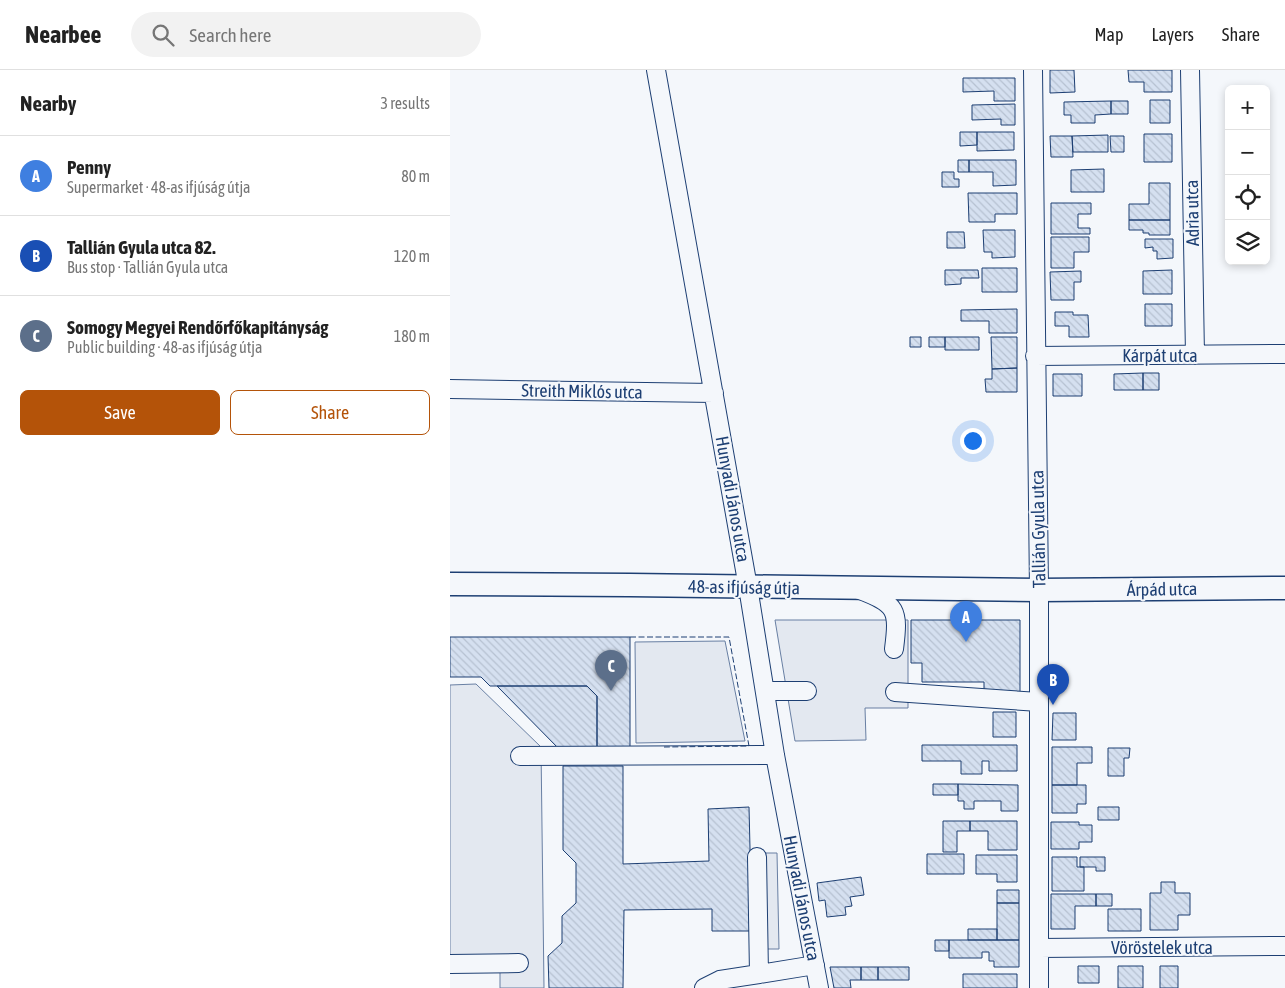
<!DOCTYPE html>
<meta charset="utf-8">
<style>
:root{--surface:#fff;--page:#f2f2f2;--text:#222;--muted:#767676;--line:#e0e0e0;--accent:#b45309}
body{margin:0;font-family:"Asap Condensed",sans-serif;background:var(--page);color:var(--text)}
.controls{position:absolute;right:15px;top:15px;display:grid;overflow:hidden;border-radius:8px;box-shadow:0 2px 8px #0003}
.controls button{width:45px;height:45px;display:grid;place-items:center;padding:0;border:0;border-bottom:1px solid var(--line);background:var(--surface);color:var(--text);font:25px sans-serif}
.you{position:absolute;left:522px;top:370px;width:18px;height:18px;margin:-12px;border:4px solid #fff;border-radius:50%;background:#1a73e8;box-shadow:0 0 0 8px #1a73e833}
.badge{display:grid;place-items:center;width:32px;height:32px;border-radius:50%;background:var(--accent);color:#fff;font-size:16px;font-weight:700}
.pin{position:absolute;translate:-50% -41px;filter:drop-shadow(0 1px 2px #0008)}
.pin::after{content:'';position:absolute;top:26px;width:18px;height:15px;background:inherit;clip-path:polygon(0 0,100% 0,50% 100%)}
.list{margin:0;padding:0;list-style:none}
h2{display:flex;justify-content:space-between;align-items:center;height:65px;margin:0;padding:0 20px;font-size:21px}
h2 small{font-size:16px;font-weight:400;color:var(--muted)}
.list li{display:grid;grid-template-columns:32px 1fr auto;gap:15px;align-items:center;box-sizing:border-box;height:80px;padding:0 20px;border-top:1px solid var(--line)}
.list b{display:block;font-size:19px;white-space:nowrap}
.list p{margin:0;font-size:16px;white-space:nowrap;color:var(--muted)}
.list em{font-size:16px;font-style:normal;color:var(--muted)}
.actions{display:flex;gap:10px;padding:15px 20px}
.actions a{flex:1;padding:11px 0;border:1px solid var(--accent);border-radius:8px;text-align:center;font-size:18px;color:var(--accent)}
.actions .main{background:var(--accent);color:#fff}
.icon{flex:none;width:28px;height:28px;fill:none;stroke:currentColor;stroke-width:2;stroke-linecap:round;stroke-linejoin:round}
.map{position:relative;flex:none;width:835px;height:918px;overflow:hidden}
header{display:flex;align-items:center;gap:30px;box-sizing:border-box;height:70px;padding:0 25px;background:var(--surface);border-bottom:1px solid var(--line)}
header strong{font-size:24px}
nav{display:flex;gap:28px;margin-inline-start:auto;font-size:18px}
.search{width:350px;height:45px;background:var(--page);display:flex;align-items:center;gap:12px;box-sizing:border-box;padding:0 18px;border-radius:28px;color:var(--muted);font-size:19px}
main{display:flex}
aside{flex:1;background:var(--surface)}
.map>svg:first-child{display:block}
.parking{fill:#e3e8f0;stroke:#687fa3}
.building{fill:url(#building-back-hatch);stroke:#1d3f73}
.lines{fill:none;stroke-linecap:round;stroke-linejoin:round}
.minor-casing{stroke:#1d3f73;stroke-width:20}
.major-casing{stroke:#1d3f73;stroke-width:25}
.minor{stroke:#f4f7fb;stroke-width:18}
.major{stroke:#f4f7fb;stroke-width:22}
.fence{stroke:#1d3f73;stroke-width:1;stroke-dasharray:6 2.5;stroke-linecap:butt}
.labels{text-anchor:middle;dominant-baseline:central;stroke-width:4;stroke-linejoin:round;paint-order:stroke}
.street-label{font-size:18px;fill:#1d3f73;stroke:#f4f7fb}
</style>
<header>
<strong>Nearbee</strong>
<div class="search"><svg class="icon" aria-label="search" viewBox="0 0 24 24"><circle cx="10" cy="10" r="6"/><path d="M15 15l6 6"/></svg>Search here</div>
<nav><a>Map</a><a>Layers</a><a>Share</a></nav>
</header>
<main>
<aside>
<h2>Nearby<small>3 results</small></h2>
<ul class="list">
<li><span class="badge" style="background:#3f7fe0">A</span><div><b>Penny</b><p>Supermarket · 48-as ifjúság útja</p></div><em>80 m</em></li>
<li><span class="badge" style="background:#1a4fb4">B</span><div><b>Tallián Gyula utca 82.</b><p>Bus stop · Tallián Gyula utca</p></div><em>120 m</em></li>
<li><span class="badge" style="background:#5c6f8a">C</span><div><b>Somogy Megyei Rendőrfőkapitányság</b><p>Public building · 48-as ifjúság útja</p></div><em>180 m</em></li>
</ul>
<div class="actions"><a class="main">Save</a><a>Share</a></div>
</aside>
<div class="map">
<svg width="835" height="918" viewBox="0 0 835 918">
<defs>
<pattern id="building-back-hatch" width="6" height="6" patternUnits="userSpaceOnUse" patternTransform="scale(1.25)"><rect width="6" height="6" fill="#d5e0f0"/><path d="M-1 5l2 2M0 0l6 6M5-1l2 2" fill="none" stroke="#b6c1d1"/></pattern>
</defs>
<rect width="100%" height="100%" fill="#f4f7fb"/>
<path class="parking" d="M325,550H458V638H415L416,670L345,671Z
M275,571L295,671L186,673L185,572Z
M26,614L91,677L94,918H50V886L0,887V615Z
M313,783H327L329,879H315Z"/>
<path class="building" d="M600,0H624L625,22L600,23Z
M678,0H722V22H694V12H679Z
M513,8H565V31H544V21L513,22Z
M700,30H720V53H700Z
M661,31H678V44H661Z
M661,31V44L645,45V53H621V45H614V32Z
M565,34V55H551V49L522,50V35Z
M510,62H527V75L510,76Z
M527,62H564V80L527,81Z
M694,64H722V92H694Z
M658,65V82H623L622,66Z
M600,66H622L623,87H601Z
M660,66H674V82H661Z
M508,90H519V102H508Z
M519,90H566V115L543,116V102H519Z
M654,99V122H621V100Z
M492,102H504V109H509V117H492Z
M699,113H720V150H679V134H699Z
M518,123H567V144H545V152H519Z
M601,133H641V144H628V158H640V164H601Z
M679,150H720V165H699V163H693V160H679Z
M533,160H565V187L542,188V182H534Z
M497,162H514L515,178H497Z
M601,167H639V182H624V198H601Z
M695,169H723V188L707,189V181H703V177L695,178Z
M532,198H567V222H532Z
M495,200H528L529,208H511V214L495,215Z
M722,200V224H693V201Z
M631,201V212H624V230H601L600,202Z
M695,234H722V256H695Z
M567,239V263H539V251H511V240Z
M605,242H623V245H638L639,267H619V256H605Z
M460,267H471V277H460Z
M479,267H495V277H479Z
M495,267H529V280H495Z
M541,267H567V298L542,299Z
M567,298V322H536L535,309H542V299Z
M693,303H709V320H693Z
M693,303V320H664V304Z
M603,304H632V326H603Z
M461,550H570V625H534V612H472V593H461Z
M0,567H180V685H147V626L137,616H40L31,607H0Z
M47,616H137L147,626V681L110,680Z
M543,642H566V667H543Z
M603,643H626V670H602Z
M472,675H567V701H539V691H532V704H511V691H472Z
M602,677H642V693H627V715H602Z
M658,678H680L679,688H674V706H658Z
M113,696H173V794L259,791L258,739L299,737L302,861H262V839L174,840L173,918H99L98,886L112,873V846L126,833V793L113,780Z
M483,714H508V725H483Z
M508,714L568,715V741H551V731H524V739H514V731H508Z
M602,715H636V734H627V743H602Z
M648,737H669V750H648Z
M493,751H520V761H507V782H493Z
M520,751H567V780H538V761H520Z
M601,752H629V755H642V772H629V779H601Z
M477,784H514V804H477Z
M526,785H567V812H547V804H526Z
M602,787H627V797H634V821H602Z
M630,787H655V801H646V797H630Z
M411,807L414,825L400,827L402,836L395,837L396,845L377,847L375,830L369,831L367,813Z
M711,812H725V823H740V845H728V860H700V823H711Z
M547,820H569V833H547Z
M601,824H646V836H625V859H601Z
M646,824H662V836H646Z
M547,833H569V870H547Z
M658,839H691V861H658Z
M518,859H547V870H518Z
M485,870H499V881H485Z
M499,870H569V897H544V891H539V882H532V888H499Z
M628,896H649V913H628Z
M668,896H693V918H668Z
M710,896H728V918H710Z
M380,897H411V910H400L401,918H384Z
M411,897H428V910H411Z
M428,897H459V910H428Z
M513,904H567V918H513Z"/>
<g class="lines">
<defs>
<path id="minor" d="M206,0L298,517L325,685L369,918
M583,0L589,520V918
M740,0L745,285
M585,286L835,284
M0,319L264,323
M410,520C447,534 449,540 444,579
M315,621H357
M445,622L589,632
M70,686L325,685
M307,787L309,904L365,895
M589,878L835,876
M0,894L69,893
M254,918L270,910L309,904"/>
<path id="major" d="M0,514L180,515L589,520L835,518"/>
</defs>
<use href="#minor" class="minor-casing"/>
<use href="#major" class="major-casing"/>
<use href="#minor" class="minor"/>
<use href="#major" class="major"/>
<path class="fence" d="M180,567H279L299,676L214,677"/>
</g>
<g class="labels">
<g class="street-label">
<text transform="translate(742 143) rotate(-91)">Adria utca</text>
<text x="710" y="285">Kárpát utca</text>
<text transform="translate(132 321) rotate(1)">Streith Miklós utca</text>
<text transform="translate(283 429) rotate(80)">Hunyadi János utca</text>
<text transform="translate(588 459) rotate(-91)">Tallián Gyula utca</text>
<text transform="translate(294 517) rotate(1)">48-as ifjúság útja</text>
<text transform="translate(712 519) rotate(-1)">Árpád utca</text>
<text transform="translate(352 828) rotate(79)">Hunyadi János utca</text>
<text x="712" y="877">Vöröstelek utca</text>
</g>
</g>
</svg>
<div class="controls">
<button>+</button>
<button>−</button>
<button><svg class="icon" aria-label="locate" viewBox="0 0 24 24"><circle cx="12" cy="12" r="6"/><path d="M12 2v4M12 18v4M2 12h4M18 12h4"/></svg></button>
<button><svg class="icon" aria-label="layers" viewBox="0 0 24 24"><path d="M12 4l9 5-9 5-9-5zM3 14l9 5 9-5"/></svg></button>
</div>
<div class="you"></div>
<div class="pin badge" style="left:516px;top:572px;background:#3f7fe0">A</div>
<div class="pin badge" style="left:603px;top:635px;background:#1a4fb4">B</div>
<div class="pin badge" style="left:161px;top:621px;background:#5c6f8a">C</div>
</div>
</main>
